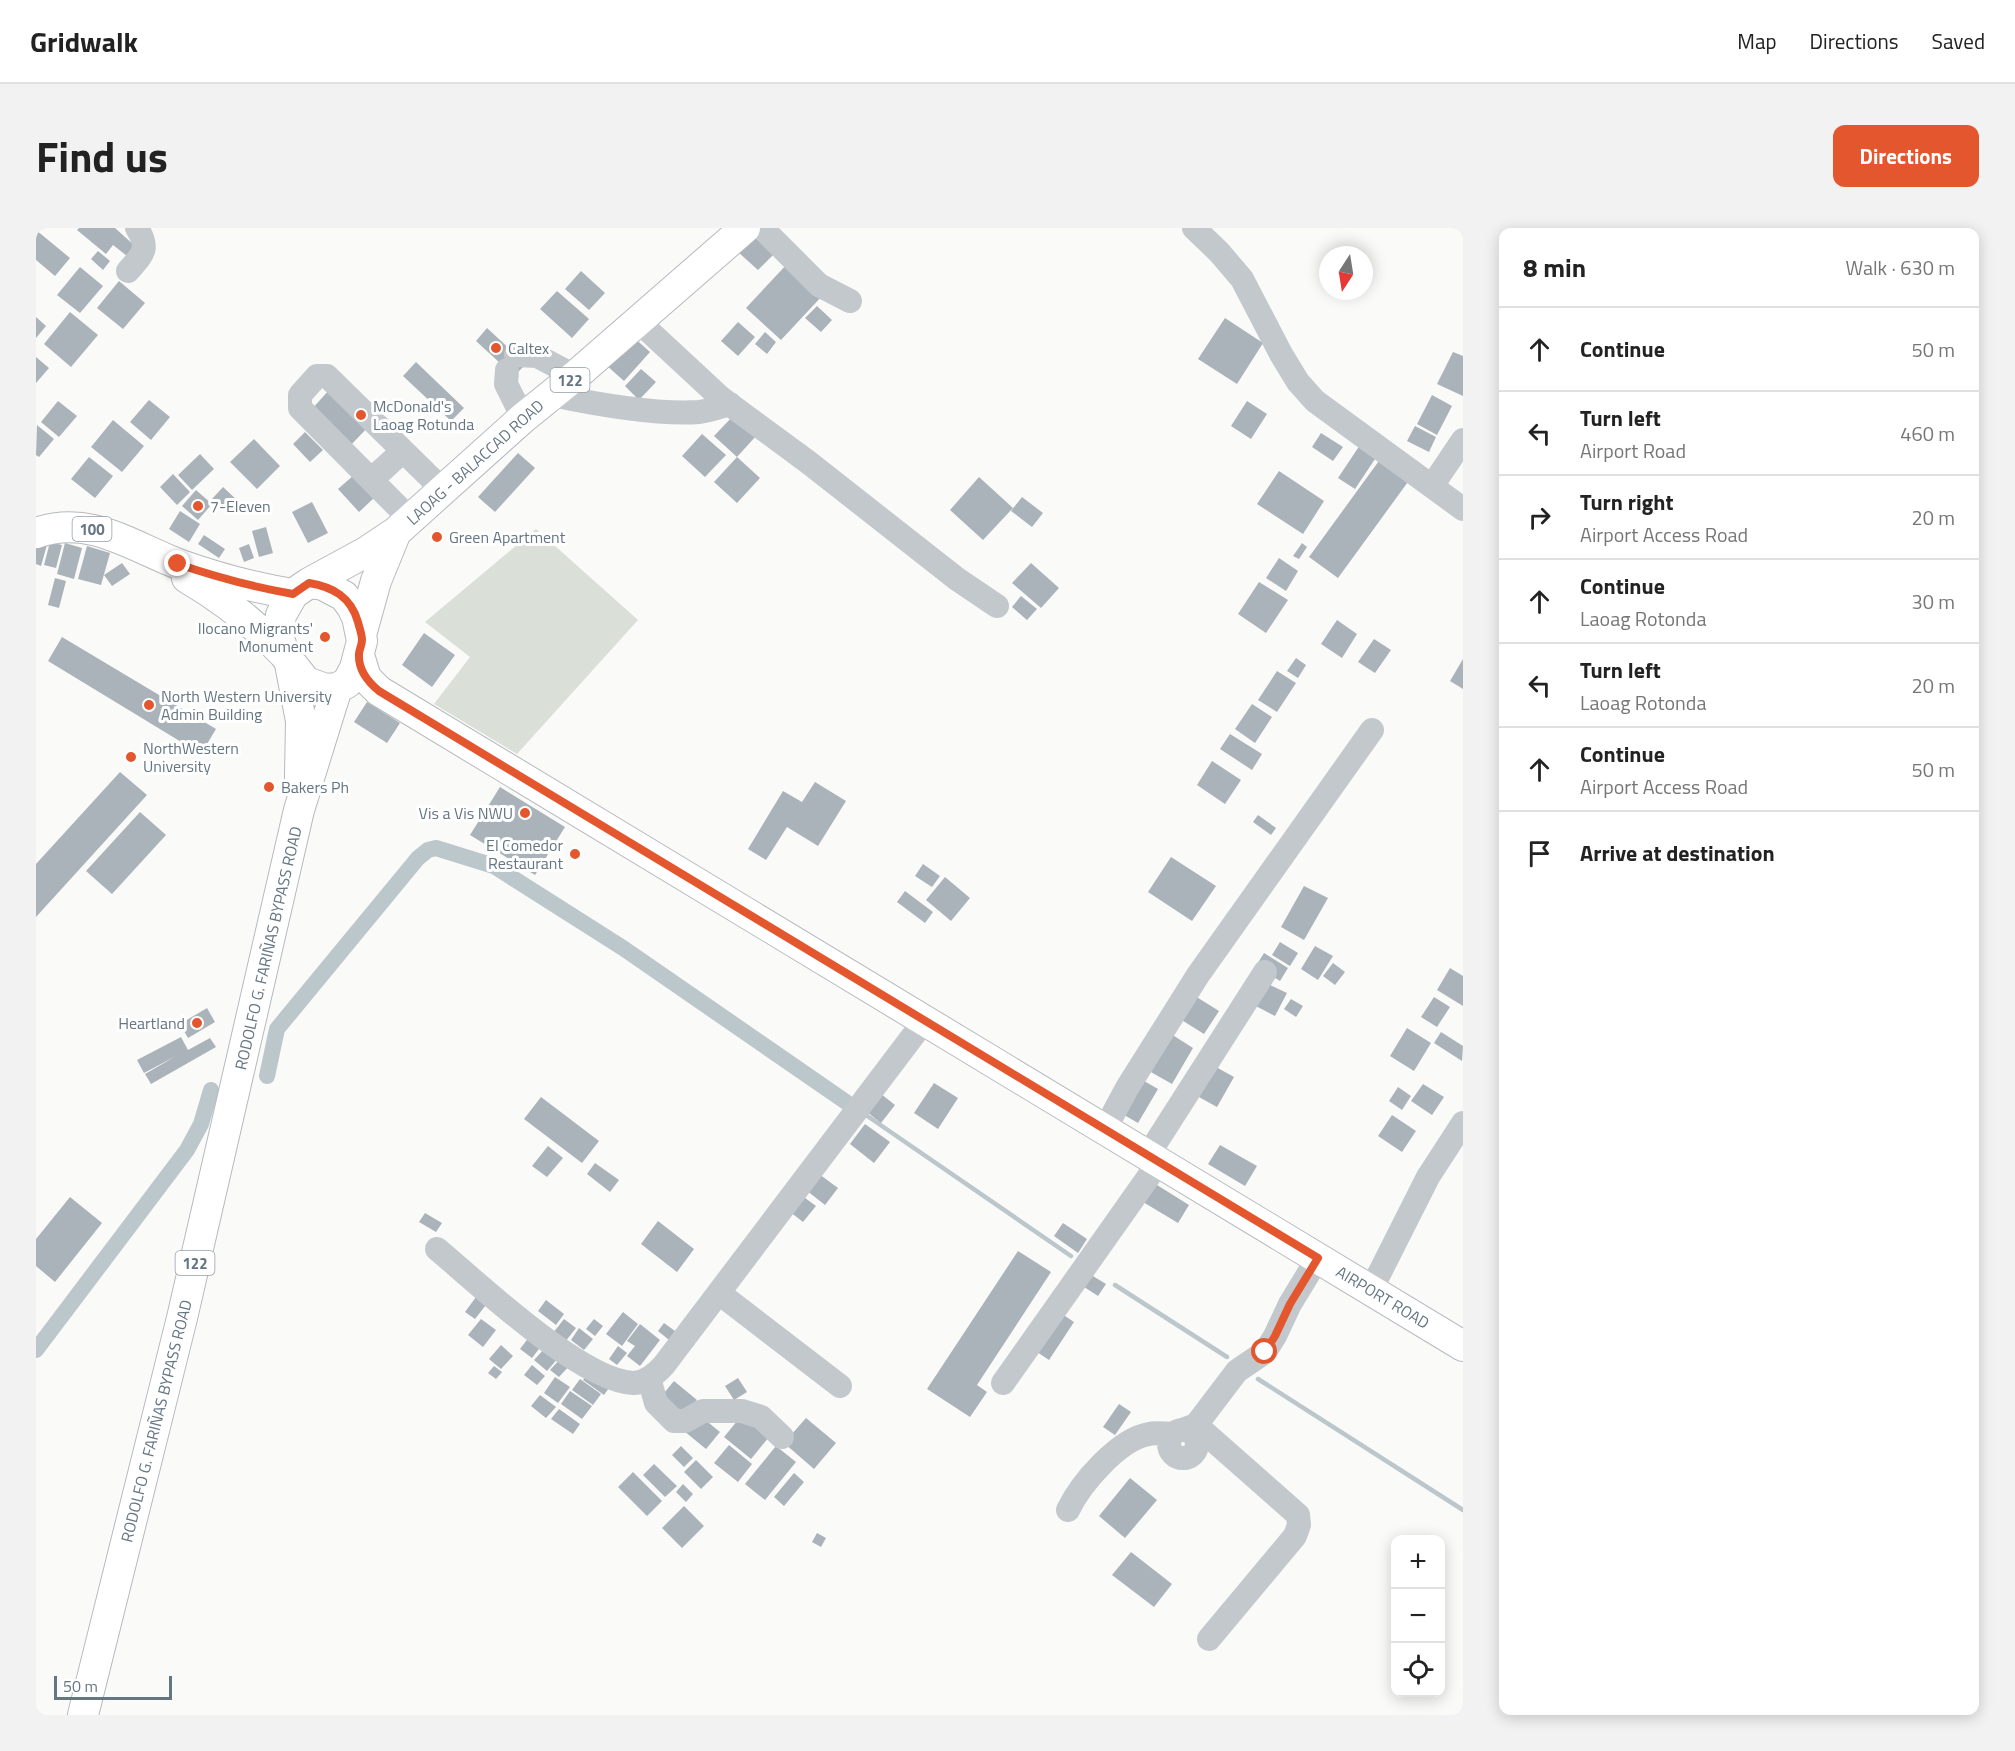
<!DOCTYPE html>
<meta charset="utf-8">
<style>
:root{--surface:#fff;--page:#f2f2f2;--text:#222;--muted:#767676;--line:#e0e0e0;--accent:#e4572e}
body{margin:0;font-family:"Titillium Web",sans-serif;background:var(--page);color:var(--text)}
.controls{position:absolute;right:18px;bottom:18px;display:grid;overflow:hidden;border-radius:12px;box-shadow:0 3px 15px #0003}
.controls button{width:54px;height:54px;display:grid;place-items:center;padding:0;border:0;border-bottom:2px solid var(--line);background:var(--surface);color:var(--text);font:30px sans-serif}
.compass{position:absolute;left:1283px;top:18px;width:54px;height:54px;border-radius:50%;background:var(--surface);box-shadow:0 3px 15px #0003;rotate:192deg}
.scale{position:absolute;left:18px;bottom:15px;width:118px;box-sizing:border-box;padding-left:6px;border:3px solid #657683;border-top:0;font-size:16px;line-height:21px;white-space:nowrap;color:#657683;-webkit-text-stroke:4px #fff;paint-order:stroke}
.stop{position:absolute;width:18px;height:18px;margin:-14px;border:4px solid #e4572e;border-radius:50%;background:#fff}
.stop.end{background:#e4572e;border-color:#fff;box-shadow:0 2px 6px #0008}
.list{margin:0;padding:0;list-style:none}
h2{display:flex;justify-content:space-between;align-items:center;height:78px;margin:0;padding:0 24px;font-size:26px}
h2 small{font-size:20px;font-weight:400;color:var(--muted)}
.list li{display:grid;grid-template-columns:39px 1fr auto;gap:18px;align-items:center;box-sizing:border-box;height:84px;padding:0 24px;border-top:2px solid var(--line)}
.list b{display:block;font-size:22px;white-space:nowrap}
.list p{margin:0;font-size:20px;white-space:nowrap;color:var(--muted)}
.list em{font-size:20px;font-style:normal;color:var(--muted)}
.icon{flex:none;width:33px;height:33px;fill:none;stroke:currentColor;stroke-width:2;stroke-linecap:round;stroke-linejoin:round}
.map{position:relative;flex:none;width:1427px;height:1487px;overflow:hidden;border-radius:12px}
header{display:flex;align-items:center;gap:36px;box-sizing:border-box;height:84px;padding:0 30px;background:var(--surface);border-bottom:2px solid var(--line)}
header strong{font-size:28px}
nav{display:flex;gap:33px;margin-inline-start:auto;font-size:21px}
.intro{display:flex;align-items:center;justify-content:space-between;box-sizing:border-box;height:144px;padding:0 36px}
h1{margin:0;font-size:42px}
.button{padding:15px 27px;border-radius:12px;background:var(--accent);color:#fff;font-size:21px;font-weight:700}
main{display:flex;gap:36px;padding:0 36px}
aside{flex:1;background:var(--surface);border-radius:12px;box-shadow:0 3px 15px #0003}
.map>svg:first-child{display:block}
.green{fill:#dadfd7}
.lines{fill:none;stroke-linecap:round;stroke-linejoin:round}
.stream{stroke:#bbc7cb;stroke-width:4.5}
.canal{stroke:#bbc7cb;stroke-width:16}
.building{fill:#aab3b9}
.major-casing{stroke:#b5babe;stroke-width:32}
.minor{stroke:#c3c8cc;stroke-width:24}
.major{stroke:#fff;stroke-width:30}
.route{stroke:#e4572e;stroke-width:8}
.poi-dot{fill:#e4572e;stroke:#fff;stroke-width:2}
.labels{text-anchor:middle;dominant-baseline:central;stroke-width:6;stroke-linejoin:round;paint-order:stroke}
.shield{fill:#fff;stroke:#939fa8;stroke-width:1.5}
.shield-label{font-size:15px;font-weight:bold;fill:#657683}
.poi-label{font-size:16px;fill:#657683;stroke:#fff;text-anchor:start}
.street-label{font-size:16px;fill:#657683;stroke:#fff}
</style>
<header>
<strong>Gridwalk</strong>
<nav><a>Map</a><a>Directions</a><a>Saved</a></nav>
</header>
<div class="intro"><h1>Find us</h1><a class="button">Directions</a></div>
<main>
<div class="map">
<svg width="1427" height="1487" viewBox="0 0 1427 1487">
<rect width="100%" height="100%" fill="#fafaf8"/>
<path class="green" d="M500,301L602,392L481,526L398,476L434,429L389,394Z"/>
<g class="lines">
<path class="stream" d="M827,885L1035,1028
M1079,1057L1191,1129
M1222,1151L1427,1282"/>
<path class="canal" d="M231,848L241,801L382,630L392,622L400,620L458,638L587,720L810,874
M0,1122L151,922L165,896L175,862"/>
</g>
<path class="building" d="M43,0H79L99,18L91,28L77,17L70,26L41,2Z
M0,2L34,30L19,48L0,32Z
M720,4L741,23L722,42L702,24Z
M62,23L74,33L67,42L55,31Z
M752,35L787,67L745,112L710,80Z
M44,39L67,58L44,85L21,67Z
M545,43L569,65L553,82L529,61Z
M83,53L109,75L87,101L61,80Z
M521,63L553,91L536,110L504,81Z
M781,78L796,92L785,104L769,90Z
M34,84L62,107L35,139L8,116Z
M0,89L10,98L0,110Z
M1189,90L1227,115L1201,156L1162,131Z
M702,94L719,109L702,128L685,113Z
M451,100L490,136L478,148L440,113Z
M729,104L740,114L731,126L719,116Z
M595,107L614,124L588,153L569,136Z
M1417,124L1427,128V168L1401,156Z
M0,129L13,140L0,155Z
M380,134L428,180L415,193L367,148Z
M605,141L620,154L603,172L589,158Z
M294,161L333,198L314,218L275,182Z
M1396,167L1416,178L1401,207L1381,196Z
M113,172L134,189L115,212L94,194Z
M22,173L41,188L23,209L5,194Z
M1211,173L1231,186L1215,211L1195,198Z
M697,188L720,208L701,229L678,208Z
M77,192L108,218L86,244L55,219Z
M1,197L18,211L3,229L0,227Z
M1379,198L1400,209L1393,224L1371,213Z
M269,204L287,222L274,234L257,216Z
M1285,205L1307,219L1297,233L1276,219Z
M666,206L690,227L669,249L646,228Z
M218,211L244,238L221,261L194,234Z
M1324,217L1341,228L1319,261L1302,250Z
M482,225L499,240L459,284L442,269Z
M164,226L178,241L156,262L142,247Z
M1348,226L1377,247L1302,350L1273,329Z
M53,229L77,248L59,270L35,251Z
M701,229L724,250L701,275L678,254Z
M1243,243L1288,273L1267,306L1221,276Z
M137,246L154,264L141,277L124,259Z
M318,247L339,269L323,284L302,261Z
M943,249L977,280L947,312L914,282Z
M187,259L202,273L191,285L176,271Z
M160,262L176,276L162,292L146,278Z
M986,269L1007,285L996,299L975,283Z
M276,274L292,305L272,315L256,284Z
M144,283L164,296L153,314L133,301Z
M230,299L237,325L223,329L216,303Z
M168,307L189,321L183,330L162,316Z
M0,314L11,317L5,338L0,336Z
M14,314L26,317L20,340L8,337Z
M29,315L46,320L38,351L21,346Z
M1266,315L1271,319L1263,331L1257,328Z
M213,316L218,330L208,334L203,320Z
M51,318L74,325L65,357L42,351Z
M1243,330L1262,343L1250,363L1230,350Z
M86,335L94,346L76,358L68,347Z
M995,335L1023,360L1005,380L976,355Z
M19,350L30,353L23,380L12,377Z
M1223,354L1252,372L1230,405L1202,386Z
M985,368L1001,381L991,392L976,379Z
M1301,392L1321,406L1306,430L1285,416Z
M388,405L419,427L396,459L366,437Z
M26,409L180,501L165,526L12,433Z
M1338,411L1355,422L1339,445L1322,434Z
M1260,430L1270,437L1262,450L1251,443Z
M1427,431V461L1414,453Z
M1241,443L1260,455L1241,484L1222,472Z
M331,474L364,495L351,515L318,494Z
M1216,476L1236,489L1219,515L1199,501Z
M1194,506L1226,526L1216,542L1184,521Z
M1176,533L1205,552L1189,576L1161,557Z
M84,544L111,567L0,689V636Z
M779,554L810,573L782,618L751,599L730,632L712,621L747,563L766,574Z
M464,559L529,599L499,647L434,607Z
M104,584L130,607L76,666L50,643Z
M1222,587L1240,600L1235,607L1217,594Z
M1135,629L1180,658L1156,693L1112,664Z
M887,636L904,648L896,659L879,648Z
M909,649L934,670L915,693L890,672Z
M1268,658L1292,670L1268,712L1245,699Z
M869,663L897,684L889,695L861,674Z
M1244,714L1262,725L1254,738L1236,727Z
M1279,718L1297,728L1282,752L1265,741Z
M1228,725L1252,740L1244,753L1220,738Z
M1297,735L1309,744L1299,757L1287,748Z
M1414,740L1427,748V778L1401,762Z
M1230,755L1251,765L1239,788L1218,777Z
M1159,768L1183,783L1168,806L1144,791Z
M1398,769L1414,779L1401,799L1385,789Z
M1255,771L1267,778L1260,789L1248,781Z
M171,780L179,794L152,810L144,796Z
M1371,800L1395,815L1378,843L1354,828Z
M1405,804L1427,818L1426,833L1398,815Z
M1135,806L1157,820L1136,856L1113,843Z
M145,809L152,822L174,810L180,819L115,856L109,846L140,828L108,845L101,832Z
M1180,839L1198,849L1181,879L1163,869Z
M1103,850L1122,861L1102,895L1083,884Z
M898,855L922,870L902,901L878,885Z
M1387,856L1408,869L1396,887L1375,873Z
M1362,859L1375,868L1366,882L1353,873Z
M840,862L859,877L845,895L826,880Z
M505,869L563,913L546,935L488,891Z
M1356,887L1380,903L1366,924L1342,908Z
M829,896L854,914L838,935L814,916Z
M1184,917L1221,938L1209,958L1172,936Z
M512,918L527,930L511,949L496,938Z
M559,935L583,952L574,964L551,946Z
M783,946L802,960L789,977L770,962Z
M1113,952L1153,977L1142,995L1102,971Z
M761,964L780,978L767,994L749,980Z
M34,969L66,995L19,1054L0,1038V1011Z
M389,985L406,995L400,1004L383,994Z
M622,993L658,1021L641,1044L605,1016Z
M1027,995L1051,1011L1042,1025L1018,1008Z
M982,1023L1015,1044L941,1157L951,1164L934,1189L891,1161Z
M1052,1045L1070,1056L1062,1068L1045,1057Z
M443,1065L453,1073L439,1091L429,1084Z
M510,1072L528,1086L520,1097L502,1083Z
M587,1084L602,1096L586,1118L570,1106Z
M1023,1084L1038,1094L1013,1132L998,1122Z
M445,1091L460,1102L447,1119L432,1107Z
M528,1091L540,1100L529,1114L517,1105Z
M558,1091L567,1098L559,1108L550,1101Z
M628,1095L639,1103L633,1112L622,1103Z
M604,1096L624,1112L604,1138L591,1128L599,1118L591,1113Z
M543,1100L557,1111L548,1122L535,1112Z
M497,1104L509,1113L496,1130L484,1121Z
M465,1117L477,1128L465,1141L453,1131Z
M582,1118L591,1125L581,1137L573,1131Z
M510,1119L523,1129L511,1143L498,1132Z
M527,1128L536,1135L523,1149L514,1142Z
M496,1137L509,1148L501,1157L488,1147Z
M458,1138L466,1144L460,1151L452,1145Z
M554,1141L575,1157L568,1167L547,1152Z
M519,1149L534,1159L522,1175L508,1165Z
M702,1150L711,1164L698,1172L689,1158Z
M544,1151L565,1166L557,1177L536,1162Z
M638,1153L661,1172L646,1189L624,1170Z
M534,1163L556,1178L546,1191L525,1176Z
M504,1167L520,1179L510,1190L495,1178Z
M1083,1176L1095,1184L1079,1207L1067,1199Z
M523,1181L544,1196L537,1206L515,1191Z
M662,1186L684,1204L670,1221L648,1203Z
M706,1187L733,1209L715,1231L688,1209Z
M770,1190L800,1215L778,1241L748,1215Z
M693,1217L716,1236L702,1254L678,1235Z
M645,1218L657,1230L648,1239L636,1227Z
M740,1218L760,1234L729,1272L709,1256Z
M660,1232L677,1249L665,1261L648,1244Z
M618,1236L641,1258L629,1269L607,1247Z
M597,1244L626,1273L611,1288L582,1259Z
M758,1245L768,1254L748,1278L738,1269Z
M1094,1250L1121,1272L1089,1310L1063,1288Z
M647,1256L657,1266L650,1274L640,1264Z
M648,1278L668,1298L646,1320L626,1300Z
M781,1305L790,1310L785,1319L776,1314Z
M1095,1324L1136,1356L1118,1379L1076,1347Z"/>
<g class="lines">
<defs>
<path id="major" d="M0,305C55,286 96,319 145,337C182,350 218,360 257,366
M151,350C187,371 219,396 248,426
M273,355L287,357L308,368L316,379L321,389L326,413L319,440L311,455L301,460L290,461L270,454L248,426L243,410V400L245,387L257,366L273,355L330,324L360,304L487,190L539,148L709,0
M325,407L340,353L360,304
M323,427L330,450L343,463L1427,1118
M254,436L265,493L264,549
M47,1487L146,1090L263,582L301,460"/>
</defs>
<use href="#major" class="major-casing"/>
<path class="minor" d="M726,0L783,57L814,73
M1158,0L1183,24L1206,51L1245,126L1262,154L1279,173L1427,281
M92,43C107,26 114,21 101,0
M602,93L685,170L772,234L921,351L961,378
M480,127L501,128L539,148
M471,142L470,156L487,190
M516,167C559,176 619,187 663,184C673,183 684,179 694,176
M335,252L367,223
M1396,258L1427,212
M375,292L264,180V167L281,148H291L407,262
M1069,901L1091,860L1162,747L1336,502
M1112,927L1229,744
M401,1021C443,1056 545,1153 597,1155C610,1155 620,1146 628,1137L889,792
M1335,1062L1392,949L1427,895
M683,1065L804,1158
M613,1150L620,1175L638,1193H649L667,1183H706L725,1189L746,1209
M967,1155L1123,934
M1160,1197L1262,1287L1263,1297L1259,1308L1173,1411
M1146,1202L1160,1197L1201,1143L1229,1124L1239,1108L1254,1076L1282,1030
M1133 1216a14 14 0 1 1 28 0a14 14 0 1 1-28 0Z
M1032,1282C1045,1255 1083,1211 1113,1206C1120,1204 1129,1206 1137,1206"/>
<use href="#major" class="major"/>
</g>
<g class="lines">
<path class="route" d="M142,336C180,349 217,359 257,366L273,355C297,359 315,369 322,394C323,399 326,406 326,412C326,417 323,422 323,426C322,441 332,454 343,463L1282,1030L1254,1076L1239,1108L1229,1124"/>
</g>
<g class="poi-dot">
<circle cx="460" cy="120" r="6"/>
<circle cx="325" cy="187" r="6"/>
<circle cx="162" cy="278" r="6"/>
<circle cx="401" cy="309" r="6"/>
<circle cx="289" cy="409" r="6"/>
<circle cx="113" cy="477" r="6"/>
<circle cx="95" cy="529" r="6"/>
<circle cx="233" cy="559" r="6"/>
<circle cx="489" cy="585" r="6"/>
<circle cx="539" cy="626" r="6"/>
<circle cx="161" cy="795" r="6"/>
</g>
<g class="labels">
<g class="shield">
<rect x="514.5" y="140" width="39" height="24" rx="4.5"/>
<rect x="36.5" y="289" width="39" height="24" rx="4.5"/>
<rect x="139.5" y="1023" width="39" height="24" rx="4.5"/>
</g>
<g class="shield-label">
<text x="534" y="152">122</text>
<text x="56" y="301">100</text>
<text x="159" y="1035">122</text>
</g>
<g class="poi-label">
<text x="472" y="120">Caltex</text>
<text x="337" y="178">McDonald's<tspan x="337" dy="18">Laoag Rotunda</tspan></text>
<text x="174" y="278">7-Eleven</text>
<text x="413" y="309">Green Apartment</text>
<text x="277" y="400" text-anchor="end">Ilocano Migrants'<tspan x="277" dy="18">Monument</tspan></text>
<text x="125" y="468">North Western University<tspan x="125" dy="18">Admin Building</tspan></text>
<text x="107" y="520">NorthWestern<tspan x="107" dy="18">University</tspan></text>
<text x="245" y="559">Bakers Ph</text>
<text x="477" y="585" text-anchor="end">Vis a Vis NWU</text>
<text x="527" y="617" text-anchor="end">El Comedor<tspan x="527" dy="18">Restaurant</tspan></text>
<text x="149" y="795" text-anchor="end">Heartland</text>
</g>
<g class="street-label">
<text transform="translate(439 234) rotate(-42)">LAOAG - BALACCAD ROAD</text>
<text transform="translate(232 720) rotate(-77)">RODOLFO G. FARIÑAS BYPASS ROAD</text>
<text transform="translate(1347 1069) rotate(31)">AIRPORT ROAD</text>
<text transform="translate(120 1193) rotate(-76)">RODOLFO G. FARIÑAS BYPASS ROAD</text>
</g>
</g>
</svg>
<div class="controls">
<button>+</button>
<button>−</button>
<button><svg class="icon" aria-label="locate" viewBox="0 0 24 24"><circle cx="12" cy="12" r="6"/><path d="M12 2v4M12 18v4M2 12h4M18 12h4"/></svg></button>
</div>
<svg class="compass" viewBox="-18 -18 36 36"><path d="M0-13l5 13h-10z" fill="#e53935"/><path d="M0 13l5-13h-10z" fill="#767676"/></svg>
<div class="scale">50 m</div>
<div class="stop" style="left:1229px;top:1124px"></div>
<div class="stop end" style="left:142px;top:336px"></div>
</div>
<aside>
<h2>8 min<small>Walk · 630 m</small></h2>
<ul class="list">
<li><svg class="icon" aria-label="ahead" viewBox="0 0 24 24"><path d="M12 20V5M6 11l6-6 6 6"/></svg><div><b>Continue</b></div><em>50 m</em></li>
<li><svg class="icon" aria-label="left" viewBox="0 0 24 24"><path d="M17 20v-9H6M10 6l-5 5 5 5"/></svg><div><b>Turn left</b><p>Airport Road</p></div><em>460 m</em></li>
<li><svg class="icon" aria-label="right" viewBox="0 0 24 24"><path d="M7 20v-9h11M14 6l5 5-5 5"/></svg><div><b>Turn right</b><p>Airport Access Road</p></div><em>20 m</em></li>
<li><svg class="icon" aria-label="ahead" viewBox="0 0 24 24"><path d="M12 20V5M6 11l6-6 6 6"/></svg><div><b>Continue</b><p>Laoag Rotonda</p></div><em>30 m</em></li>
<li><svg class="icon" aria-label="left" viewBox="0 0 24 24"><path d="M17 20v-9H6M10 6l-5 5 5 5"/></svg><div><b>Turn left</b><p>Laoag Rotonda</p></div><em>20 m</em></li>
<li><svg class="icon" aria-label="ahead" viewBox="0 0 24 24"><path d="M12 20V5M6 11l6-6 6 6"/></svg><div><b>Continue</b><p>Airport Access Road</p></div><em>50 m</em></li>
<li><svg class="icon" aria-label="arrive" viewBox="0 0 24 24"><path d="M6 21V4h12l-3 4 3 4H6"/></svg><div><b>Arrive at destination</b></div></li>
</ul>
</aside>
</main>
